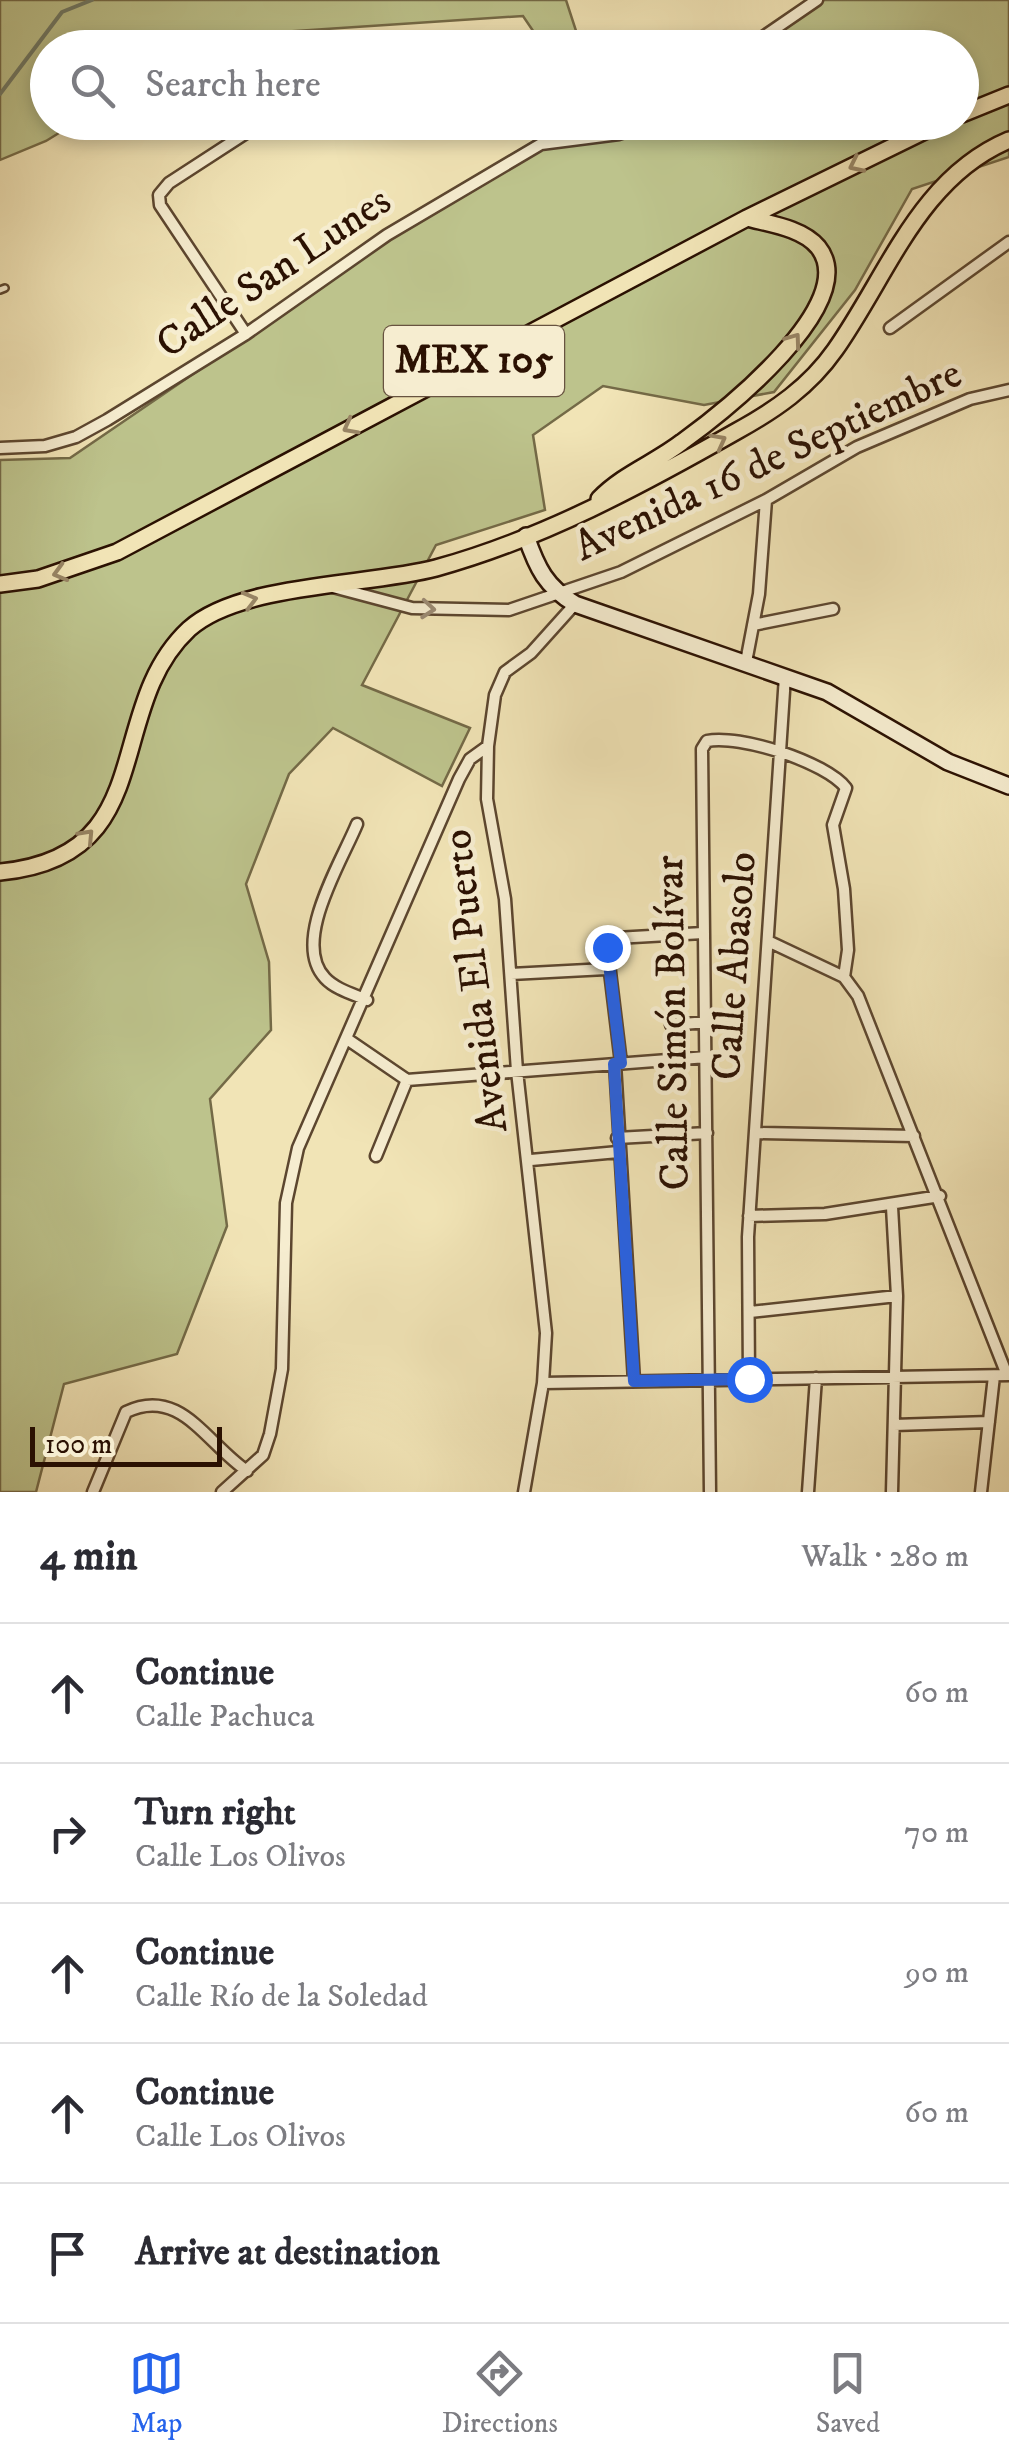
<!DOCTYPE html>
<meta charset="utf-8">
<style>
:root{--surface:#fff;--page:#f2f2f3;--text:#2b2b33;--muted:#7c7c81;--line:#e1e1e2;--accent:#2563eb}
body{margin:0;font-family:"IM FELL DW Pica",serif;background:var(--page);color:var(--text)}
.scale{position:absolute;left:30px;bottom:25px;width:192px;box-sizing:border-box;padding-left:10px;border:5px solid #2b1102;border-top:0;font-size:28px;line-height:35px;white-space:nowrap;color:#2b1102;-webkit-text-stroke:8px #f6edd0;paint-order:stroke}
.stop{position:absolute;width:30px;height:30px;margin:-22px;border:8px solid #2563eb;border-radius:50%;background:#fff}
.stop.end{background:#2563eb;border-color:#fff;box-shadow:0 2px 10px #0008}
.list{margin:0;padding:0;list-style:none}
h2{display:flex;justify-content:space-between;align-items:center;height:130px;margin:0;padding:0 40px;font-size:42px}
h2 small{font-size:32px;font-weight:400;color:var(--muted)}
.list li{display:grid;grid-template-columns:65px 1fr auto;gap:30px;align-items:center;box-sizing:border-box;height:140px;padding:0 40px;border-top:2px solid var(--line)}
.list b{display:block;font-size:38px;white-space:nowrap}
.list p{margin:0;font-size:32px;white-space:nowrap;color:var(--muted)}
.list em{font-size:32px;font-style:normal;color:var(--muted)}
.icon{flex:none;width:55px;height:55px;fill:none;stroke:currentColor;stroke-width:2;stroke-linecap:round;stroke-linejoin:round}
.map{position:relative;flex:none;width:1009px;height:1492px;overflow:hidden}
.search{position:absolute;background:var(--surface);box-shadow:0 5px 15px #0003;left:30px;right:30px;top:30px;height:110px;display:flex;align-items:center;gap:25px;box-sizing:border-box;padding:0 35px;border-radius:55px;color:var(--muted);font-size:38px}
.sheet{height:830px;background:var(--surface)}
nav{display:flex;justify-content:space-around;align-items:center;box-sizing:border-box;height:140px;border-top:2px solid var(--line);background:var(--surface);font-size:28px;color:var(--muted)}
nav a{display:grid;justify-items:center;gap:5px}
nav .on{color:var(--accent)}
.map>svg:first-child{display:block}
.green{fill:#bdc38c;stroke:#746a47;stroke-width:2.5}
.lines{fill:none;stroke-linecap:round;stroke-linejoin:round}
.stream{stroke:#6f7966;stroke-width:4}
.lane-casing{stroke:#5c462f;stroke-width:10}
.street-casing{stroke:#5c462f;stroke-width:15}
.secondary-casing{stroke:#2b1102;stroke-width:20}
.primary-casing{stroke:#2b1102;stroke-width:20}
.lane{stroke:#f6edd0;stroke-width:5}
.street{stroke:#f6edd0;stroke-width:10}
.secondary{stroke:#f6edd0;stroke-width:15}
.primary{stroke:#f1e4b6;stroke-width:15}
.oneway{stroke:#988565}
.oneway2{stroke:#9b8a73}
.route{stroke:#2563eb;stroke-width:12}
.labels{text-anchor:middle;dominant-baseline:central;stroke-width:9;stroke-linejoin:round;paint-order:stroke}
.shield{fill:#f6edd0;stroke:#685340;stroke-width:2.5}
.shield-label{font-size:40px;font-weight:bold;fill:#2b1102}
.street-label{font-size:42px;fill:#2b1102;stroke:#f6edd0}
</style>
<div class="map">
<svg width="1009" height="1492" viewBox="0 0 1009 1492">
<rect width="100%" height="100%" fill="#f1e4b6"/>
<filter id="stains"><feTurbulence type="fractalNoise" baseFrequency=".002" numOctaves="4"/><feColorMatrix values="0 0 0 0 .2 0 0 0 0 .09 0 0 0 0 .02 0 0 0 .5 -.17"/></filter>
<radialGradient id="worn" r=".72"><stop offset=".6" stop-color="#630" stop-opacity="0"/><stop offset="1" stop-color="#630" stop-opacity=".3"/></radialGradient>
<path class="green" d="M0,0H566L579,40L573,47H544L523,16L206,37L190,47L48,48V122L75,123L46,141L0,160Z
M811,0H1009V157L912,189L855,290L774,392L704,405L603,386L533,435L545,510L436,545L362,685L470,728L442,786L333,728L289,774L246,884L269,962L271,1030L210,1099L227,1226L177,1354L64,1384L36,1492H0V460L70,458L558,125L962,122V48L740,47Z"/>
<g class="lines">
<path class="stream" d="M0,94L62,12L92,0"/>
<defs>
<path id="lane" d="M0,290L5,288"/>
<path id="street" d="M747,48L817,0
M890,328L1009,242
M246,334L160,205L159,195L169,183L263,122
M0,448L45,446L76,437L107,420L246,334L387,235L541,144L619,134L654,122
M333,587L412,608L509,610L621,572L766,500L857,447L970,399L1009,390
M753,625L833,609
M746,662L759,594L766,500
M357,824C341,863 291,942 325,978C335,989 353,994 367,1000
M770,942L844,977L858,996L1007,1375
M511,974L606,969
M671,1025L707,1022
M347,1039L407,1080L707,1057
M621,1063L607,947L616,938L703,933
M615,1064L634,1381
M756,1133L914,1136
M617,1138L707,1133
M376,1156L407,1080
M531,1160L618,1152
M749,1216L825,1214L940,1196
M750,1312L897,1296
M749,1379L748,1237L785,676
M543,1383L1009,1375
M894,1425L989,1422
M93,1492L126,1412C180,1386 206,1443 247,1471
M222,1492L263,1455L270,1434L282,1369L286,1203L298,1148L459,779L470,759L488,746
M524,1492L543,1383L546,1333L517,1071L505,899L487,799L488,746L495,695L505,672L531,653L575,604
M710,1492L702,749L707,741C739,734 826,762 846,788L833,825L844,889L848,950L844,977
M808,1492L816,1378
M892,1492L897,1296L892,1207
M981,1492L994,1376"/>
<path id="secondary" d="M526,536C537,568 546,587 575,604L827,692L948,762L1009,786"/>
<path id="primary" d="M962,114L1009,95
M599,499C623,474 655,463 682,442C722,413 863,303 818,247C802,228 770,224 747,218
M0,584L38,579L117,552L747,218L943,122
M0,872C162,857 102,710 189,629C240,583 368,586 436,568C542,539 642,485 737,431C775,410 809,387 835,350C888,275 919,178 1009,140"/>
</defs>
<use href="#lane" class="lane-casing"/>
<use href="#street" class="street-casing"/>
<use href="#secondary" class="secondary-casing"/>
<use href="#primary" class="primary-casing"/>
<use href="#lane" class="lane"/>
<use href="#street" class="street"/>
<use href="#secondary" class="secondary"/>
<use href="#primary" class="primary"/>
</g>
<defs><path id="oneway-chevron" d="M-2-3.5L2.5 0L-2 3.5" fill="none" stroke-width="1.6" stroke-linecap="round" stroke-linejoin="round" transform="scale(2.5)"/></defs>
<g class="oneway">
<use href="#oneway-chevron" transform="translate(856 165) rotate(154)"/>
<use href="#oneway-chevron" transform="translate(794 340) rotate(-54)"/>
<use href="#oneway-chevron" transform="translate(350 427) rotate(152)"/>
<use href="#oneway-chevron" transform="translate(719 441) rotate(-28)"/>
<use href="#oneway-chevron" transform="translate(60 573) rotate(164)"/>
<use href="#oneway-chevron" transform="translate(250 600) rotate(-15)"/>
<use href="#oneway-chevron" transform="translate(87 836) rotate(-47)"/>
</g>
<use class="oneway2" href="#oneway-chevron" transform="translate(428 609) rotate(5)"/>
<g class="lines">
<path class="route" d="M607,947L621,1063L614,1064L634,1381L749,1379"/>
</g>
<g class="labels">
<rect class="shield" x="384" y="326" width="180" height="70" rx="8"/>
<g class="shield-label">
<text x="474" y="361">MEX 105</text>
</g>
<g class="street-label">
<text transform="translate(274 273) rotate(-34)">Calle San Lunes</text>
<text transform="translate(768 461) rotate(-25)">Avenida 16 de Septiembre</text>
<text transform="translate(735 966) rotate(-86)">Calle Abasolo</text>
<text transform="translate(476 981) rotate(-97)">Avenida El Puerto</text>
<text transform="translate(673 1023) rotate(-91)">Calle Simón Bolívar</text>
</g>
</g>
<rect width="100%" height="100%" filter="url(#stains)"/>
<rect width="100%" height="100%" fill="url(#worn)"/>
</svg>
<div class="scale">100 m</div>
<div class="stop" style="left:749px;top:1379px"></div>
<div class="stop end" style="left:607px;top:947px"></div>
<div class="search"><svg class="icon" aria-label="search" viewBox="0 0 24 24"><circle cx="10" cy="10" r="6"/><path d="M15 15l6 6"/></svg>Search here</div>
</div>
<section class="sheet">
<h2>4 min<small>Walk · 280 m</small></h2>
<ul class="list">
<li><svg class="icon" aria-label="ahead" viewBox="0 0 24 24"><path d="M12 20V5M6 11l6-6 6 6"/></svg><div><b>Continue</b><p>Calle Pachuca</p></div><em>60 m</em></li>
<li><svg class="icon" aria-label="right" viewBox="0 0 24 24"><path d="M7 20v-9h11M14 6l5 5-5 5"/></svg><div><b>Turn right</b><p>Calle Los Olivos</p></div><em>70 m</em></li>
<li><svg class="icon" aria-label="ahead" viewBox="0 0 24 24"><path d="M12 20V5M6 11l6-6 6 6"/></svg><div><b>Continue</b><p>Calle Río de la Soledad</p></div><em>90 m</em></li>
<li><svg class="icon" aria-label="ahead" viewBox="0 0 24 24"><path d="M12 20V5M6 11l6-6 6 6"/></svg><div><b>Continue</b><p>Calle Los Olivos</p></div><em>60 m</em></li>
<li><svg class="icon" aria-label="arrive" viewBox="0 0 24 24"><path d="M6 21V4h12l-3 4 3 4H6"/></svg><div><b>Arrive at destination</b></div></li>
</ul>
</section>
<nav>
<a class="on"><svg class="icon" aria-label="map" viewBox="0 0 24 24"><path d="M3 6l6-2 6 2 6-2v14l-6 2-6-2-6 2zM9 4v14M15 6v14"/></svg>Map</a>
<a><svg class="icon" aria-label="directions" viewBox="0 0 24 24"><path d="M12 3l9 9-9 9-9-9zM9 14v-3h6M13 9l2 2-2 2"/></svg>Directions</a>
<a><svg class="icon" aria-label="saved" viewBox="0 0 24 24"><path d="M7 4h10v16l-5-4-5 4z"/></svg>Saved</a>
</nav>
